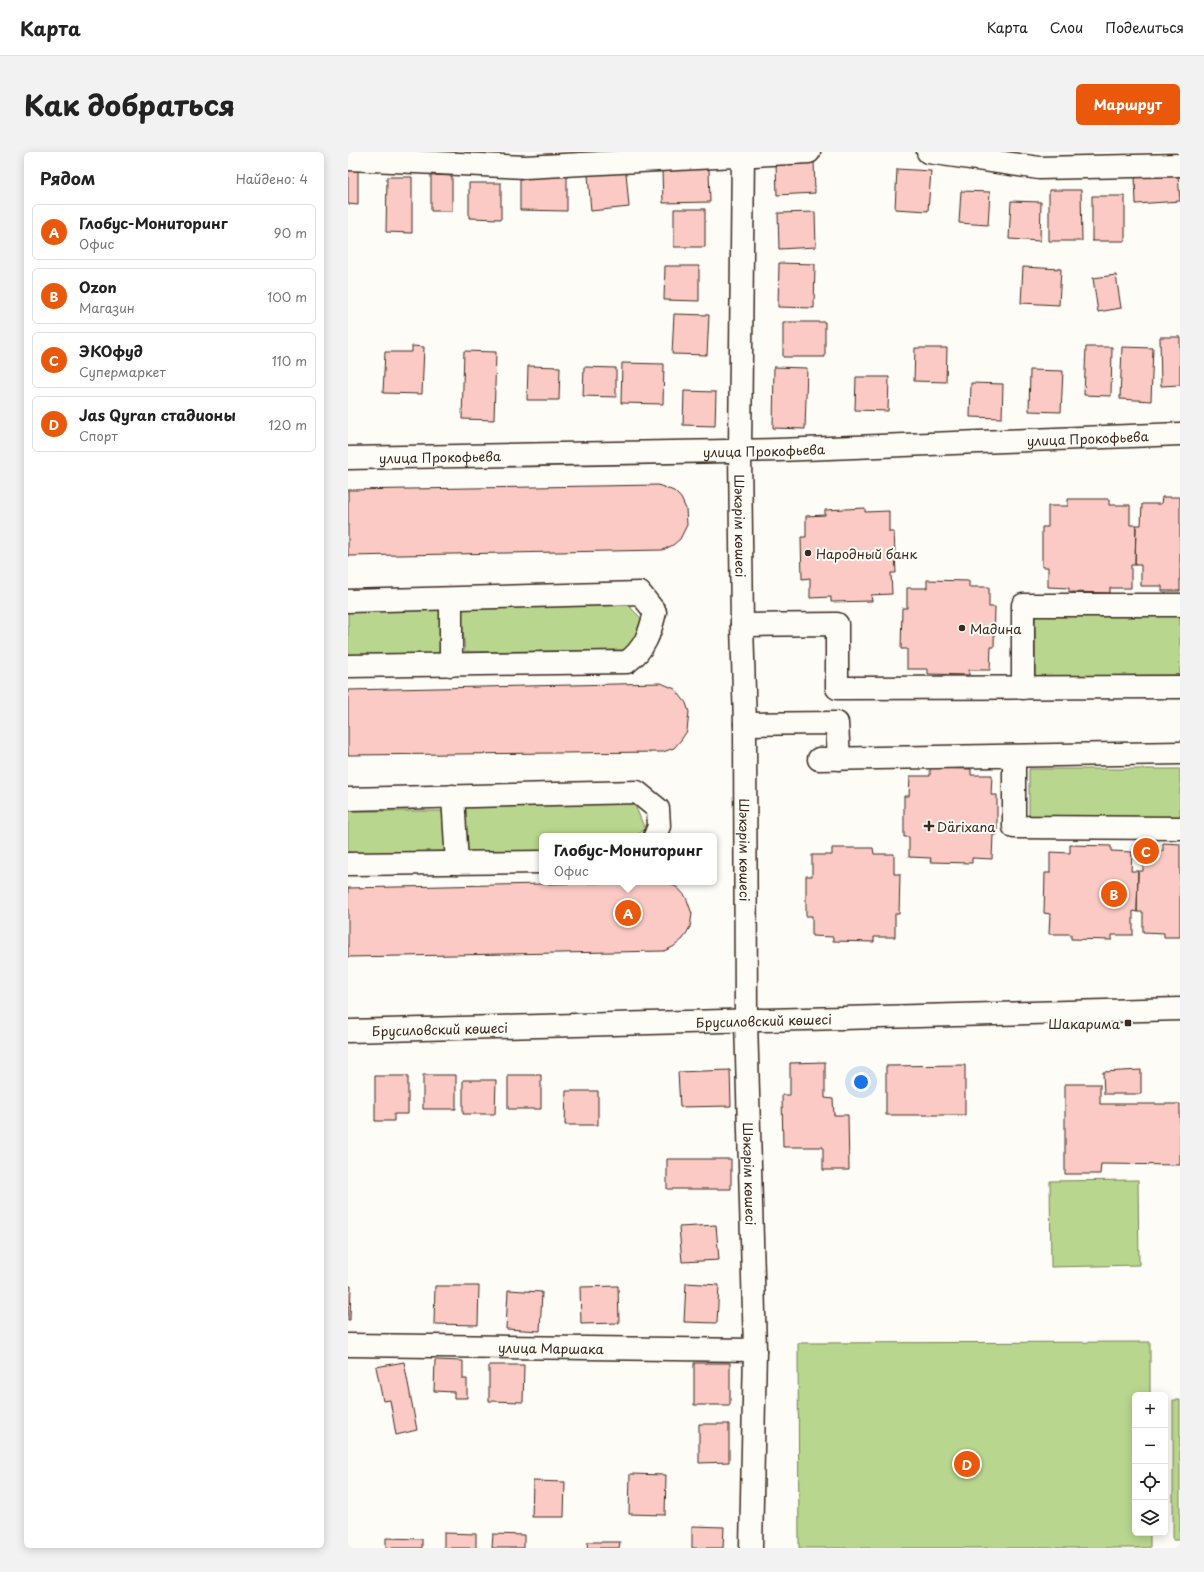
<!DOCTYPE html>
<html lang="ru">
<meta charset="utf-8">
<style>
:root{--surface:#fff;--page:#f2f2f2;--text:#222;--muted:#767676;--line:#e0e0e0;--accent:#ea580c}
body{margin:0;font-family:"Playpen Sans",sans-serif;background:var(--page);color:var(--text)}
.controls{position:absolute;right:12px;bottom:12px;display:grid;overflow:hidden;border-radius:6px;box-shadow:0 2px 10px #0003}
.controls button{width:36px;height:36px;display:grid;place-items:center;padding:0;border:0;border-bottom:1px solid var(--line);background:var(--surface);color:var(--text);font:20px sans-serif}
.you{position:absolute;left:513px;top:930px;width:14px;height:14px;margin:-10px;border:3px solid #fff;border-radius:50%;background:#1a73e8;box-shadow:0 0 0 6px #1a73e833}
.badge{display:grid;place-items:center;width:26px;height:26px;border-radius:50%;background:var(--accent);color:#fff;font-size:13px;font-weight:700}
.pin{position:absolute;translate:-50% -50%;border:2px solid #fff;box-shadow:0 1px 4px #0006}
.popup{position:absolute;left:191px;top:681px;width:178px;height:52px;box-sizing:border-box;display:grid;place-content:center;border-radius:6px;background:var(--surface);filter:drop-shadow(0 1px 3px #0005);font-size:13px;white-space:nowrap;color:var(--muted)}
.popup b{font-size:15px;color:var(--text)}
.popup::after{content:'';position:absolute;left:50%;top:100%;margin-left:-8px;border:8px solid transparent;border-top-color:var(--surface)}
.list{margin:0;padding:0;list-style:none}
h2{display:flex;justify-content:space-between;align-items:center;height:52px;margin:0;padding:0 16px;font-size:17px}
h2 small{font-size:13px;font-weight:400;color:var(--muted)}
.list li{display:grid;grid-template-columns:26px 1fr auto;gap:12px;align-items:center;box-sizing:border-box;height:56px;margin:0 8px 8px;padding:0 8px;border:1px solid var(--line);border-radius:6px}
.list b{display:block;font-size:15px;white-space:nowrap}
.list p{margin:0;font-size:13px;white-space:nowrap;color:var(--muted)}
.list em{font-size:13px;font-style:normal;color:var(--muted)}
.icon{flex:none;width:22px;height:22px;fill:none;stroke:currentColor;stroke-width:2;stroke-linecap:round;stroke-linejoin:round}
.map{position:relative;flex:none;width:832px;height:1396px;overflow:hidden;border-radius:6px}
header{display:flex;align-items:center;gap:24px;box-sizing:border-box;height:56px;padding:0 20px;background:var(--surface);border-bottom:1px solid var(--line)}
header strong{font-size:19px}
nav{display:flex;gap:22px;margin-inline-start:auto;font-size:14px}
.intro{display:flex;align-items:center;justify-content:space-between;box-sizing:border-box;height:96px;padding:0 24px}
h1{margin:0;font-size:28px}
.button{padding:10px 18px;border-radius:6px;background:var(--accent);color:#fff;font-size:14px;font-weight:700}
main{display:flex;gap:24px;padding:0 24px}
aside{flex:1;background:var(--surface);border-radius:6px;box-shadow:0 2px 10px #0003}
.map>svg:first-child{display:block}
.green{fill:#b9d68e;stroke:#7a8056}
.building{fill:#fbcac4;stroke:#3b2a1e}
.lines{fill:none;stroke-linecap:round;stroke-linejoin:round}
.minor-casing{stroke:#3b2a1e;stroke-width:25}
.minor{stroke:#fdfcf7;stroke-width:22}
.poi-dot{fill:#3b2a1e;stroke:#fdfcf7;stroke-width:1.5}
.labels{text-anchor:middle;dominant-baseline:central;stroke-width:4;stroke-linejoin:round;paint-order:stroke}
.street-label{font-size:13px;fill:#3b2a1e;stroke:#fdfcf7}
.poi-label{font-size:13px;fill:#3b2a1e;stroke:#fdfcf7;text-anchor:start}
</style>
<header>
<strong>Карта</strong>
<nav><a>Карта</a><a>Слои</a><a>Поделиться</a></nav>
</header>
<div class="intro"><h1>Как добраться</h1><a class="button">Маршрут</a></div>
<main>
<aside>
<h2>Рядом<small>Найдено: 4</small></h2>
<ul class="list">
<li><span class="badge">A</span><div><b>Глобус-Мониторинг</b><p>Офис</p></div><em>90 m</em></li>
<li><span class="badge">B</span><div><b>Ozon</b><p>Магазин</p></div><em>100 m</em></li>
<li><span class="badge">C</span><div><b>ЭКОфуд</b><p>Супермаркет</p></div><em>110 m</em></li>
<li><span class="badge">D</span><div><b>Jas Qyran стадионы</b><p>Спорт</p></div><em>120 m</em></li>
</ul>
</aside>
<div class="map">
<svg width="832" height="1396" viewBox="0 0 832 1396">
<rect width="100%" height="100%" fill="#fdfcf7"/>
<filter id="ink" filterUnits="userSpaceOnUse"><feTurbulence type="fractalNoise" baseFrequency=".025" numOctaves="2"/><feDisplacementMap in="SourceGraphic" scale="8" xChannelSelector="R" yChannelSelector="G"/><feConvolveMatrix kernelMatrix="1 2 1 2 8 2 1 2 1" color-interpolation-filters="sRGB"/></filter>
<g filter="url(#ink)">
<path class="green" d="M280,453L295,468L280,498L117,500L113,457Z
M92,456L95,502L0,503V460Z
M832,462V523L687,524V464Z
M681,617H832V666H681Z
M286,651L297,677L288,684H194V699L119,702L115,654Z
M0,659H95L97,699L0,701Z
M790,1028L791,1113L703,1115L702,1029Z
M802,1190V1243H787V1381H802V1396H451L450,1191Z
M825,1248H832V1388H825Z"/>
<path class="building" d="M466,9L467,41L429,43L428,11Z
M0,17H10V53L0,52Z
M361,17L362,50L315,51L314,18Z
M549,17L583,19L580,59L547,57Z
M278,20L281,55L243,59L240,23Z
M830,22L832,49L788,52L787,24Z
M83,23L104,24V59H83Z
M172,23H219V59L172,58Z
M39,25H64V81L38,80Z
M121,31H153V67L121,66Z
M701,38H733L734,89H701Z
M613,39L642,40L640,73L611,71Z
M744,44H777V89H744Z
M663,49L693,50L692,89L661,87Z
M326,57H357V95H326Z
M467,60L468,95L431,97L430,61Z
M431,111L467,112L466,156L430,155Z
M317,114H351V149L316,148Z
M675,115L713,117L711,153L673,151Z
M768,123L773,156L750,160L745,126Z
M326,162L361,163L359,203L324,202Z
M435,170H477V205H435Z
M812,185H832V233L813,234Z
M64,194L76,195L74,242L35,241L37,200H64Z
M738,195H764L763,244L736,243Z
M774,195L805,196L803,249L772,247Z
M567,196H599L598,230L566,229Z
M116,199L148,200L146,268L114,267Z
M274,211L316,212L315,252L273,251Z
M180,214L212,215L211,248H179Z
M236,215L268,216V245L235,244Z
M426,215L459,216L457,277L425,276Z
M682,218L715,219L713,260L681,259Z
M508,225H541L540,259L507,258Z
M623,231L655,232L654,266L622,265Z
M336,239L368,240L367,274L335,273Z
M310,333L326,339L333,346L338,357L339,373L332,387L325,393L315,398L0,404V338Z
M814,345H832V439H814V434H793V413H787L788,373H793L794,352H813Z
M720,347H761V353H782V373H788L787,413H783V436H762V441L721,440V436L700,435V415H694V375H700V354H720Z
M517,356V360L541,359V380H546L548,421H543L544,442L523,443L524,449L483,450V445L462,446V426L454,427L453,385H458V364L477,363V358Z
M579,428L621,429V435H641V455H647L646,495H643L642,518H621V523L580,522V517H559V497H553L554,456H559V436H579Z
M313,531L327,537L338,551L341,560L339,579L333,588L326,596L315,600L0,603V538Z
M582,616L623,617V623H644L643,643H649V683H645L644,707L624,706V711L582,710L583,706L561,705V685H556V644H561L562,624H582Z
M815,691L832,692V785H816V781L795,780V760H789L790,719H795V699H815Z
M722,693L763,694V699L784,700L783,719H790L789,760L785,759V783H764V788L723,787V782H701L702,762L696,761L697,721H702V700L722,701Z
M484,696H525L526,702H546V722H552L551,762H547V785H526V790L485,789V785L464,784V764H458V724H464V703H484Z
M294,730H319L330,736L338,745L344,762L342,775L335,787L325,795L316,799L0,805V736Z
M477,910V946L485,947L486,963H500L501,1018H475V995H435L434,943H442V911Z
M617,913V963H538V914Z
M382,918L383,954L332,955L330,920Z
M793,918V942H756L755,920Z
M75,923H108V957H75Z
M160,923H193V957H160Z
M27,924H60V962H46V969H27Z
M115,928H148L147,962H115Z
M717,932H752V952H832V1013L753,1012L752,1022H717Z
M218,939H250V973H217Z
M319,1007H383V1037H319Z
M368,1073L371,1108L334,1110L331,1075Z
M338,1131L371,1133L369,1171L336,1170Z
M0,1134H3L2,1168H0Z
M87,1134H131L130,1173L86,1172Z
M270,1134L271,1171L233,1172L232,1135Z
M160,1138L194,1140L192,1179L158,1177Z
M87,1208L115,1209V1227H119V1246H106V1240L86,1239Z
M56,1210L69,1278L48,1283L42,1248L35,1249L28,1215Z
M346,1211H382V1253H346Z
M141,1213H176L175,1250L141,1249Z
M351,1272H381V1310L351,1311Z
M282,1322L318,1323L317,1363L281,1362Z
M185,1329L217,1330L216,1365H184Z
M344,1374L376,1375L375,1396H344Z
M96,1381L128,1382V1396H96Z
M145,1382L176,1383V1396H144Z
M38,1386L74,1387V1396H38Z
M240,1390H272L271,1396H239Z"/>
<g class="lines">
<defs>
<g id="minor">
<path id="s1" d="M395,0L392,299L394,473L397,572L398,868L407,1198L403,1396"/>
<path d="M580,0L691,16L832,13"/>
<path d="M0,7L177,15L461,0"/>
<path id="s2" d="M0,306L431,298L832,282"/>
<path d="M103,447V513"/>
<path d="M0,449L292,441L307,460C302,481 297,497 279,510L0,514"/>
<path d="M394,473L489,472V536L832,535"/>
<path d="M675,536V453H832"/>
<path d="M397,572L489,571L491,607"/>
<path d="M666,604V675L832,676"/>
<path d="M471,607L832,601"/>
<path d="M105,644L109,711"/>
<path d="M0,647L289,640L310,657L311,674L307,684"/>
<path d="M0,712L194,710"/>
<path id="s3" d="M0,879L832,857"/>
<path id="s4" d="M0,1193L407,1198"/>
</g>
</defs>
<use href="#minor" class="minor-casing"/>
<use href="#minor" class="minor"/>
</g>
</g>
<g class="poi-dot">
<circle cx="460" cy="401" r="4"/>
<circle cx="614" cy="476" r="4"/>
<path d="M579 668h4v4h4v4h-4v4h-4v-4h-4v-4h4z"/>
<rect x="776" y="867" width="8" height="8" rx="2"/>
</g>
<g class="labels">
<g class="street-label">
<text stroke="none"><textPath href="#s2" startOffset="740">улица Прокофьева</textPath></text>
<text stroke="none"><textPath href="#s2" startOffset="416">улица Прокофьева</textPath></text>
<text stroke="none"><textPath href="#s2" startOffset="92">улица Прокофьева</textPath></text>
<text stroke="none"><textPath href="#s1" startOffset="374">Шәкәрім көшесі</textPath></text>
<text stroke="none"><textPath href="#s1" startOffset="698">Шәкәрім көшесі</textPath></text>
<text stroke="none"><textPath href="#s3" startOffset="416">Брусиловский көшесі</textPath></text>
<text stroke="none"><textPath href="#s3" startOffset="92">Брусиловский көшесі</textPath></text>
<text stroke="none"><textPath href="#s1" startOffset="1022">Шәкәрім көшесі</textPath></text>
<text stroke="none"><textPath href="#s4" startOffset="203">улица Маршака</textPath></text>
</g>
<g class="poi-label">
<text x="468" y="401">Народный банк</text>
<text x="622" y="476">Мадина</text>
<text x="589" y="674">Därixana</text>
<text x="772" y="871" text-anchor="end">Шакарима</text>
</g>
</g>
</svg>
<div class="controls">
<button>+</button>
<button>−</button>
<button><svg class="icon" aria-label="locate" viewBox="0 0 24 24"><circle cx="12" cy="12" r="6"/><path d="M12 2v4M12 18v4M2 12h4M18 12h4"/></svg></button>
<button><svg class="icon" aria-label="layers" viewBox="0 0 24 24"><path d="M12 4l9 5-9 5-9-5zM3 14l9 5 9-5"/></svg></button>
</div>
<div class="you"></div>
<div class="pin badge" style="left:280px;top:761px">A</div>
<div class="popup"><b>Глобус-Мониторинг</b>Офис</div>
<div class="pin badge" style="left:766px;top:742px">B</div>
<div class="pin badge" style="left:798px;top:699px">C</div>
<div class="pin badge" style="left:619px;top:1312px">D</div>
</div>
</main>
